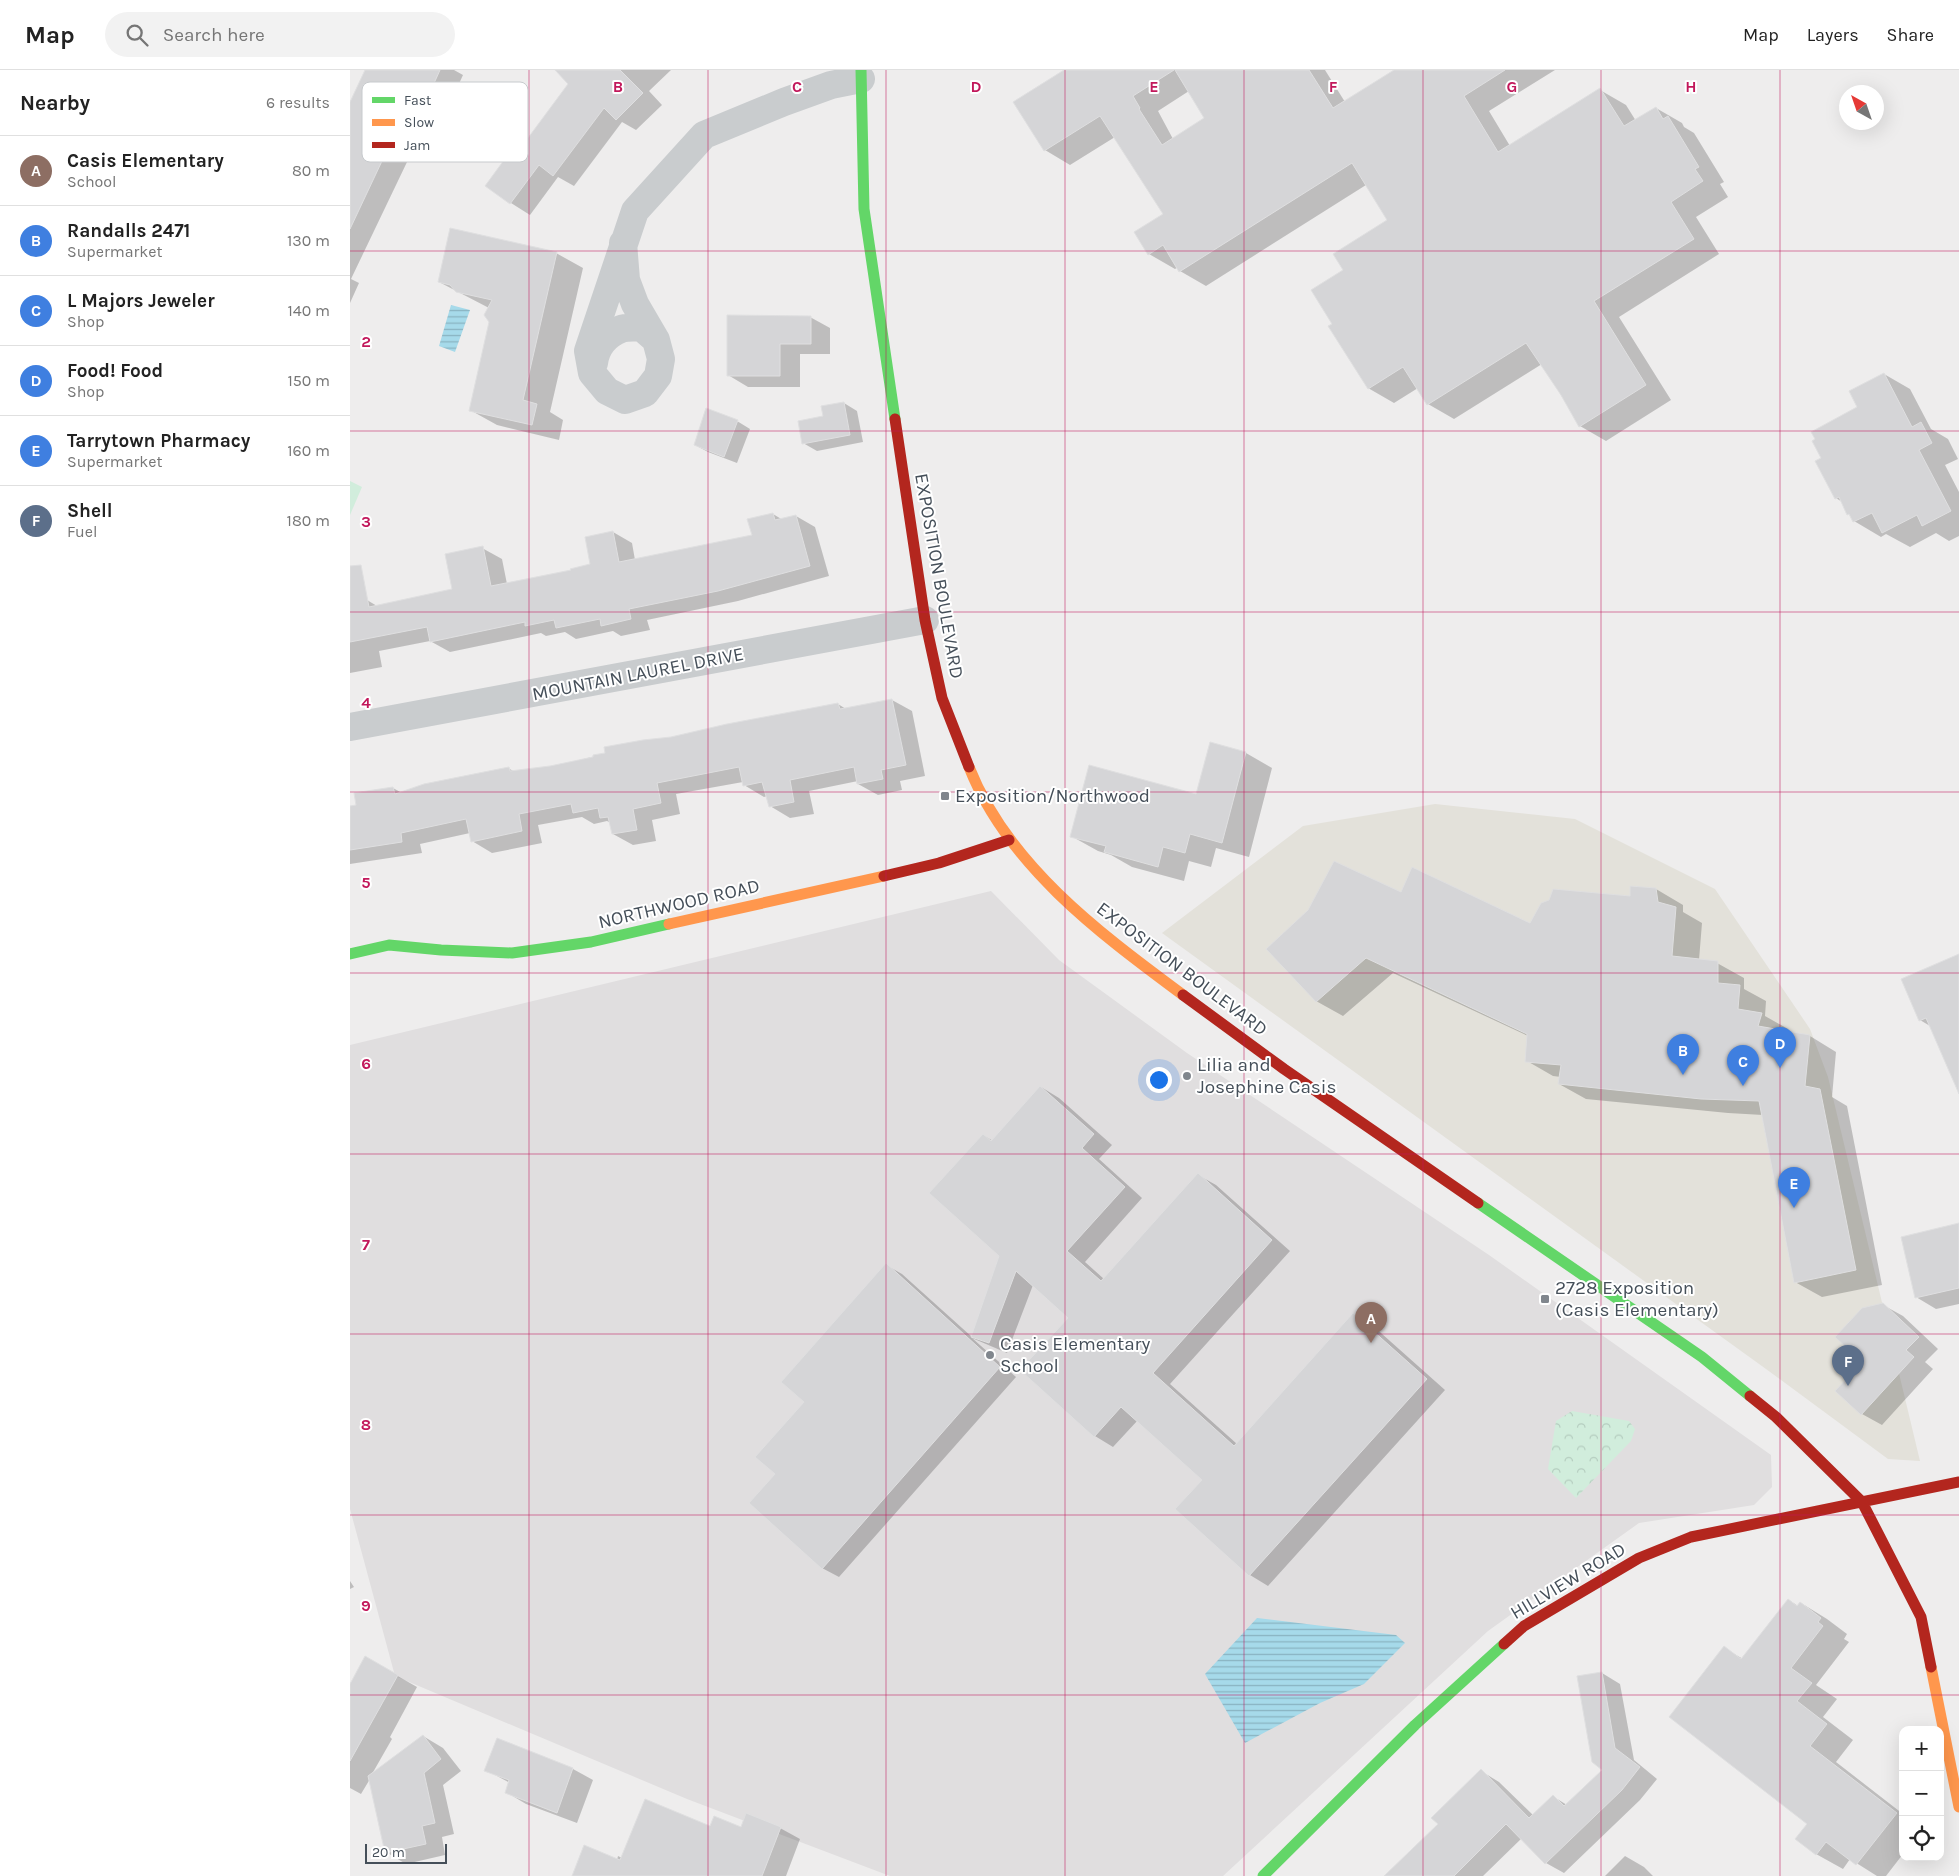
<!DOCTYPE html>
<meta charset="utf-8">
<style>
:root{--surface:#fff;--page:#f2f2f2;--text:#222;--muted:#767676;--line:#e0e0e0;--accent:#80868d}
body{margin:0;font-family:Karla,sans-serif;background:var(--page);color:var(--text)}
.controls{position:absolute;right:15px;bottom:15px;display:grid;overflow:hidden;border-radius:10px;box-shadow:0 5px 20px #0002}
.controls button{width:45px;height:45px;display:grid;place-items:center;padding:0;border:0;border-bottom:1px solid var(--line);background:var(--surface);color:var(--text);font:25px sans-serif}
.compass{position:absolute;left:1489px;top:15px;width:45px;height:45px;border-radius:50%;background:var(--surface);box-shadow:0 5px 20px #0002;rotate:320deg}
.scale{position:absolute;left:15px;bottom:12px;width:82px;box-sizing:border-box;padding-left:5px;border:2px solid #454f59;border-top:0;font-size:14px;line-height:18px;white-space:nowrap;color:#454f59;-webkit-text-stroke:4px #fff;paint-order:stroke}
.you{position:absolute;left:808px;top:1009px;width:18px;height:18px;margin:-12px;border:4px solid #fff;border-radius:50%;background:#1a73e8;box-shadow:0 0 0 8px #1a73e833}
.badge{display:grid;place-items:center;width:32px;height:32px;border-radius:50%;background:var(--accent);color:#fff;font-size:16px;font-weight:700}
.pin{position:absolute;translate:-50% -41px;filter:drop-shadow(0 1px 2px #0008)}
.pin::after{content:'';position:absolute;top:26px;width:18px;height:15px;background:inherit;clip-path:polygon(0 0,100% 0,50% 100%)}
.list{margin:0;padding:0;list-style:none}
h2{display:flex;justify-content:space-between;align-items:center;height:65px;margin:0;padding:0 20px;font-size:21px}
h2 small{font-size:16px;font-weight:400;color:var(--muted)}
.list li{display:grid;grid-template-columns:32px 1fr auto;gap:15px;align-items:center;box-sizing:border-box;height:70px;padding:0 20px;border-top:1px solid var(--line)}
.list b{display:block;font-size:19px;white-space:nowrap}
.list p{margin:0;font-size:16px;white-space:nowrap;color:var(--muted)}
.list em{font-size:16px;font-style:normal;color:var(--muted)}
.icon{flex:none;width:28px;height:28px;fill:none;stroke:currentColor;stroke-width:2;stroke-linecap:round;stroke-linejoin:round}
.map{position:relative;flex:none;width:1609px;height:1806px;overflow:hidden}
header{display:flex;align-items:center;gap:30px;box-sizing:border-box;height:70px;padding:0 25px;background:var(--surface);border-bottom:1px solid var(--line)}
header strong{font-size:24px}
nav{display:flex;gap:28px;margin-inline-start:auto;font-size:18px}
.search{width:350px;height:45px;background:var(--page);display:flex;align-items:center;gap:12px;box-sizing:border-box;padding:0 18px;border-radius:28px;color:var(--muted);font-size:19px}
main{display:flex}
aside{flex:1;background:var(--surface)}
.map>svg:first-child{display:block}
.commercial{fill:#e3e1da}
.education{fill:#e0dedf}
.green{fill:#d1eddc}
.park{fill:url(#park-crowns)}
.water{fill:url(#water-rules)}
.shadow{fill:#0003;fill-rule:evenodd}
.building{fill:#d5d5d7;stroke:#dfdfe0}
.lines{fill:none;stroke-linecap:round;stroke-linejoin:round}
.street{stroke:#c9ccce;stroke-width:28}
.fast{stroke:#63d668;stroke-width:11}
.slow{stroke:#ff974d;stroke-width:11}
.jam{stroke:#b3261e;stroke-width:11}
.grid{fill:none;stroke:#c2185b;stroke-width:1;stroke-opacity:0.55}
.poi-dot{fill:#80868d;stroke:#fff;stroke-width:2}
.labels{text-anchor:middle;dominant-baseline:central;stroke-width:4;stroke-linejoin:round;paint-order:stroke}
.street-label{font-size:19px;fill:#454f59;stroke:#fff}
.poi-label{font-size:19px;fill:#454f59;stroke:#fff;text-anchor:start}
.key{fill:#fff;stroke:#c7cacd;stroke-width:1}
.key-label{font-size:14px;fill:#454f59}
.grid-label{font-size:16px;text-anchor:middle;font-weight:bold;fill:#c2185b;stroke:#fff;stroke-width:4;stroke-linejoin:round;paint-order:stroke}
</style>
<header>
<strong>Map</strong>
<div class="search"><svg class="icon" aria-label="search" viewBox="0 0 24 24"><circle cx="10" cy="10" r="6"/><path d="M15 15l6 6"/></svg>Search here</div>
<nav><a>Map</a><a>Layers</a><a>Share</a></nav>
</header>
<main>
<aside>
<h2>Nearby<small>6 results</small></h2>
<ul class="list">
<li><span class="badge" style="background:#8d6e63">A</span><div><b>Casis Elementary</b><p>School</p></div><em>80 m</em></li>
<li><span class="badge" style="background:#3f7fe0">B</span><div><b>Randalls 2471</b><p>Supermarket</p></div><em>130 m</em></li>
<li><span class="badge" style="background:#3f7fe0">C</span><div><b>L Majors Jeweler</b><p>Shop</p></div><em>140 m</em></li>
<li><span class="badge" style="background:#3f7fe0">D</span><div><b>Food! Food</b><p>Shop</p></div><em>150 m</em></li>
<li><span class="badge" style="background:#3f7fe0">E</span><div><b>Tarrytown Pharmacy</b><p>Supermarket</p></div><em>160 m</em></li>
<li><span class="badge" style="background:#5c6f8a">F</span><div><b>Shell</b><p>Fuel</p></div><em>180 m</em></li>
</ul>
</aside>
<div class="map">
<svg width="1609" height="1806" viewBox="0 0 1609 1806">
<defs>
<pattern id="park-crowns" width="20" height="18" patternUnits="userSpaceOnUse" patternTransform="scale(1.25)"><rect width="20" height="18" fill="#d1eddc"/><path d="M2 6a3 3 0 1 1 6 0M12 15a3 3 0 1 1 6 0" fill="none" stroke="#b5cdbf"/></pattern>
<pattern id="water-rules" width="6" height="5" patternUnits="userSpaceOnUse" patternTransform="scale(1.25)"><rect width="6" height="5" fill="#a6daea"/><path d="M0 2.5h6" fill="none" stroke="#89b3c1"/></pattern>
</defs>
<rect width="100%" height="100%" fill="#eeeded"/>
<path class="commercial" d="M1085,734L1225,749L1365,819L1460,959L1478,1007L1570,1391L1538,1389L1416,1299L812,863L953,756Z"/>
<path class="education" d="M641,821L709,890L837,983L1139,1185L1421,1385L1422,1417L1404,1435L1289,1453L1138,1561L873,1806H540L337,1729L45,1606L0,1439V975Z"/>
<path class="green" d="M0,411L12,417L0,445Z"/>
<path class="park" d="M1222,1341L1279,1351L1285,1359L1281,1371L1226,1428L1198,1399L1206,1351Z"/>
<path class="water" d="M101,235L120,240L105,282L89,276Z
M907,1548L1046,1565L1055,1573L1014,1614L970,1633L895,1673L855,1604Z"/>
<path class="shadow" d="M16,0H104L113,5L96,42L108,50L95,80L69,67L1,209L9,213L0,233V34Z
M207,0H321L299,21L312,35L286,60L272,52L224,116L208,107L180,145L161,133L137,116L159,86L160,63L176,72L220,13Z
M717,0H975L995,32L1046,0H1205L1139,41L1160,76L1250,20L1276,35L1286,51L1306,38L1332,53L1334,57L1344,63L1374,112L1370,114L1378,127L1346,147L1369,184L1269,247L1321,330L1256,371L1230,356L1192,294L1104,349L1078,334L1068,318L1044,333L1018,318L984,254L994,200L1039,150L1016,115L856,216L830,201L828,197L825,199L799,184L815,144L765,67L720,95L695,80ZM839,21L856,48L823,69L808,41Z
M206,183L233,198L200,342L213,350L209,370L147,355L120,340L141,252L139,238L89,212Z
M460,247L480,258V284H450V317H398L378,305Z
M1534,304L1560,319L1581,359L1598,369L1608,389L1595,395L1609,422V466L1599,471L1586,463L1560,477L1536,464L1531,467L1504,451L1492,432L1486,428L1473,388Z
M494,333L507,341L513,372L467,381L453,373L474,347Z
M387,351L400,359L387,393L358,382L345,375Z
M423,444L433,450L446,446L465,457L479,506L388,531L297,550L300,560L271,566L263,561L226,569L215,562L196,566L191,563L100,582L80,571L29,581L32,597L0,603V534L17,530L27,536L103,520L132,478L152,489L157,514L222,501L241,495L263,462L282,473L285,490L403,466Z
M542,630L562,641L575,706L550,711L552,720L528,725L508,714V711L459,721L464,744L440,748L420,736L417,726L414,727L394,715L393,712L326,724L330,744L302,750L306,771L283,775L263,764L261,753L257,751L244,754L232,747L188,755L192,773L142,783L122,771L120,763L70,774L72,783L0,794V738L8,736L43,718L52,723L158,698L165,702L200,697L321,668L488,634L496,639Z
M861,674L896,683L922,698L899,787L866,778L861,797L839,791L834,811L782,797L761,785L748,781L721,766L847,726Z
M1306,819L1333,835V842L1352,853L1349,890L1367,893L1394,908V919L1416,931L1415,946L1438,959L1437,962L1460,966L1486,982L1482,1027L1497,1036L1532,1215L1472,1227L1445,1212L1413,1045L1378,1043L1236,1029L1209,1014L1211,1007L1203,1006L1177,991L1178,966L1043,903L993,946L966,931L1052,824L1180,855Z
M1609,888V1009L1580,956L1570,950Z
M691,1017L709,1028L762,1075L749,1089L792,1128L735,1192L754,1209L848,1105L866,1115L940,1181L820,1314L887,1374L1004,1245L1022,1255L1095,1320L918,1516L900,1505L827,1439L854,1409L788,1350L763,1377L745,1366L672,1300L719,1248L683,1215L657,1283L622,1268L666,1307L489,1507L472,1498L427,1404L455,1332L536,1195L552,1204L622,1267L650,1186L633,1065L643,1071Z
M1609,1156V1234L1586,1239L1566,1227Z
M1533,1235L1553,1246L1588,1279L1575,1292L1583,1299L1532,1355L1512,1344L1514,1292Z
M0,1511L4,1517L0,1519Z
M1439,1530L1448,1536L1451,1533L1477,1549L1497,1564L1494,1569L1499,1572L1466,1615L1487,1629L1473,1647L1503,1670L1486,1692L1553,1744V1784L1536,1806H1527L1500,1789L1493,1799L1466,1784L1458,1754L1374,1578L1393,1589Z
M16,1588L67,1617L40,1667L42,1669L22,1704L73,1666L93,1678L111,1701L93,1715L104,1764L92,1767L95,1785L56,1794L36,1782L20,1709L11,1724L0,1718V1617Z
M1252,1603L1270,1614L1284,1690L1307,1709L1290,1730L1214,1803L1196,1793L1172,1768L1133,1806H1036L1089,1754L1131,1701L1149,1712L1184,1746L1204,1727L1217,1735L1253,1700Z
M147,1669L223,1699L243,1710L227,1753L176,1734L156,1722L160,1713L136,1700Z
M360,1758H430L450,1769L436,1806H223L267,1790L268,1786L272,1788Z
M1275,1786L1294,1797L1303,1806H1255Z"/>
<path class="building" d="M15,0H90L76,31L89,37L74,69L48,57L0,159V32Z
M205,0H270L293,23L266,50L254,38L203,106L189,95L160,134L135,116L157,86L147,78L160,61L175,72L218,14Z
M714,0H824L783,26L790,38L789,39L812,75L854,48L825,0H959L983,38L1044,0H1155L1114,26L1148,82L1250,18L1274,56L1306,37L1313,49L1318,46L1349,97L1345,99L1353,111L1321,132L1344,169L1244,231L1296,315L1229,357L1211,325L1176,273L1077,335L1053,297L1018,319L978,256L982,254L961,220L993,200L983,184L1037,150L1002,93L829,202L813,175L798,185L784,162L813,144L750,46L694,81L663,32Z
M100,158L207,182L173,330L187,334L182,355L119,341L139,252L134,245L142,230L106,222L100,215L88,212Z
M377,245L461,246V274H430V306H377Z
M1534,303L1562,357L1571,352L1582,373L1569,380L1601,441L1572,456L1567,445L1532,463L1522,443L1503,452L1499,444L1497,445L1489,427L1485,429L1465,391L1471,388L1462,371L1465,369L1461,362L1507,337L1499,321Z
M494,332L500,365L452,374L448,351L473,346L471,336Z
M356,338L388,350L374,387L344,375Z
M423,443L425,450L446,445L460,496L368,521L279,539L281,549L251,556L250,549L206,558L204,550L175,556V552L80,572L77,557L0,572V496L11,495L19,537L102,519L95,484L133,476L141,516L221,500L220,499L240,494L235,467L263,461L269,492L402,465L397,449Z
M542,629L556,695L531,700L533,709L507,714L504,697L440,710L444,732L419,737L412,712L393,716L389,697L307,713L311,733L283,739L287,760L262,764L258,747L250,748L248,738L223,743L221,734L169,744L172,761L121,772L116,749L51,763L52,772L0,780V736L6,735L4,723L43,717L45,724L74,714L159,697L160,701L200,696L243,687V685L255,683L254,677L293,670L321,667L377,654L488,633L490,639Z
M860,672L896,682L872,773L840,764L835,783L813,777L808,797L754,782L756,776L720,767L739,695L846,724Z
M984,791L1051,822L1062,797L1180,853L1191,833L1199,830L1203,819L1280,826V816L1306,818L1308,832L1326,837L1322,886L1368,891V913L1390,915L1388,939L1412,943L1408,956L1460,965L1455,1016L1470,1019L1506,1200L1444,1213L1409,1031L1351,1029L1208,1014L1211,995L1175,992L1177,964L1016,888L966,932L916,879L958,840Z
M1609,884V1024L1576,948L1569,951L1551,909Z
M690,1016L744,1064L732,1078L775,1117L717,1181L751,1211L848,1103L922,1170L803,1303L884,1376L1003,1243L1077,1309L899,1506L825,1439L852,1410L771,1337L744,1367L670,1300L718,1248L666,1201L639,1273L621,1267L649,1186L579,1123L633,1064L641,1071Z
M1609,1153V1218L1565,1228L1551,1167Z
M536,1193L650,1297L472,1499L399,1433L425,1404L405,1387L454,1332L431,1312Z
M1533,1233L1569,1267L1556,1280L1564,1287L1511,1345L1485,1321L1512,1292L1485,1267L1512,1238Z
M1438,1529L1447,1536L1450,1532L1471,1548L1468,1552L1473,1556L1441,1598L1462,1613L1447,1631L1477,1654L1460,1676L1547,1743L1506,1795L1476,1772L1466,1785L1445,1769L1457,1754L1319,1647L1374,1576L1391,1589Z
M15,1586L48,1605L0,1691V1614Z
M1252,1602L1265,1678L1290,1697L1272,1720L1195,1794L1156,1754L1104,1806H1034L1088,1754L1081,1748L1131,1699L1179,1748L1203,1725L1214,1736L1252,1700L1242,1692L1227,1606Z
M73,1665L91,1689L74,1703L85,1753L72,1756L76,1774L35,1783L18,1706Z
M147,1668L223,1698L207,1743L155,1723L159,1710L134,1701Z
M295,1729L360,1756L364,1746L391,1757L396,1743L431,1757L412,1806H222L234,1775L270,1790Z"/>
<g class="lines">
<path class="street" d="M273,173L276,210L285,234L306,270L311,289L308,306L295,323L275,330L257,321L242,303L238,281L285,141L354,65L434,32L481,15L511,9
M244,293C246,277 256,265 271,259C276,257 285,258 291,257L306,270
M0,657L575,550"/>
<path class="fast" d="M511,0L514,139L545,349
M0,884L39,875L91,880L162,883L241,872L319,854
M1128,1133L1352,1287L1400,1326
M913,1806L1065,1655L1154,1574"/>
<path class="slow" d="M619,697C658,796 751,864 833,925
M319,854L534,806
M1581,1597L1609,1737"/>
<path class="jam" d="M545,349L575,550L592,628L619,697
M534,806L589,793L659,770
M833,925L934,999L1128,1133
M1400,1326L1426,1347L1512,1432L1571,1547L1581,1597
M1154,1574L1174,1556L1289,1488L1341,1467L1609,1412"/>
</g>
<path class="grid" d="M179,0V1806M358,0V1806M536,0V1806M715,0V1806M894,0V1806M1073,0V1806M1251,0V1806M1430,0V1806M0,181H1609M0,361H1609M0,542H1609M0,722H1609M0,903H1609M0,1084H1609M0,1264H1609M0,1445H1609M0,1625H1609"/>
<g class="poi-dot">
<rect x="590" y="721" width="10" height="10" rx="2.5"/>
<circle cx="837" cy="1006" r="5"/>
<rect x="1190" y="1224" width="10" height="10" rx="2.5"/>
<circle cx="640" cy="1285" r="5"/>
</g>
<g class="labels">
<g class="street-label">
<text transform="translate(589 506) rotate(80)">EXPOSITION BOULEVARD</text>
<text transform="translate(288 604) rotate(-11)">MOUNTAIN LAUREL DRIVE</text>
<text transform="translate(329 834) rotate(-13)">NORTHWOOD ROAD</text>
<text transform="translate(832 899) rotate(37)">EXPOSITION BOULEVARD</text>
<text transform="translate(1218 1511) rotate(-31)">HILLVIEW ROAD</text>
</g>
<g class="poi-label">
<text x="605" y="726">Exposition/Northwood</text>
<text x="847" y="995">Lilia and<tspan x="847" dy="22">Josephine Casis</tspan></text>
<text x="1205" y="1218">2728 Exposition<tspan x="1205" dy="22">(Casis Elementary)</tspan></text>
<text x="650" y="1274">Casis Elementary<tspan x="650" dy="22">School</tspan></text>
</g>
</g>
<rect x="12" y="12" width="166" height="80" rx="8" class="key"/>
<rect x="22" y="27" width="23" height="6" fill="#63d668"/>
<rect x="22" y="49" width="23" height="7" fill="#ff974d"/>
<rect x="22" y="72" width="23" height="6" fill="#b3261e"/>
<g class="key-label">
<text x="54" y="35">Fast</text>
<text x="54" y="57">Slow</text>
<text x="54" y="80">Jam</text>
</g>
<g class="grid-label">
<text x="268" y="22">B</text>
<text x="447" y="22">C</text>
<text x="626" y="22">D</text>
<text x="804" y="22">E</text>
<text x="983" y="22">F</text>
<text x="1162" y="22">G</text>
<text x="1341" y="22">H</text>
<text x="16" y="277">2</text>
<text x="16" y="457">3</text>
<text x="16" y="638">4</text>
<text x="16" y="818">5</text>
<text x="16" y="999">6</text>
<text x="16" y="1180">7</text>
<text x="16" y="1360">8</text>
<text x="16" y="1541">9</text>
</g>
</svg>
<div class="controls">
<button>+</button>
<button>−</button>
<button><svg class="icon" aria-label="locate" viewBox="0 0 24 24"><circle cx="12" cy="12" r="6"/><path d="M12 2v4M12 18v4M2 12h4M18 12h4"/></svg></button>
</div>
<svg class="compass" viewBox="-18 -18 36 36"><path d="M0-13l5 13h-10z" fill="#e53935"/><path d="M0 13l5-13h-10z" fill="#767676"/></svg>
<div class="scale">20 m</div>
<div class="you"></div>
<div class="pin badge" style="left:1021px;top:1273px;background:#8d6e63">A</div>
<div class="pin badge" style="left:1333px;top:1005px;background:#3f7fe0">B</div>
<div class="pin badge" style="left:1393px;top:1016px;background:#3f7fe0">C</div>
<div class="pin badge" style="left:1430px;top:998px;background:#3f7fe0">D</div>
<div class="pin badge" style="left:1444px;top:1138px;background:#3f7fe0">E</div>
<div class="pin badge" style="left:1498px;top:1316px;background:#5c6f8a">F</div>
</div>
</main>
